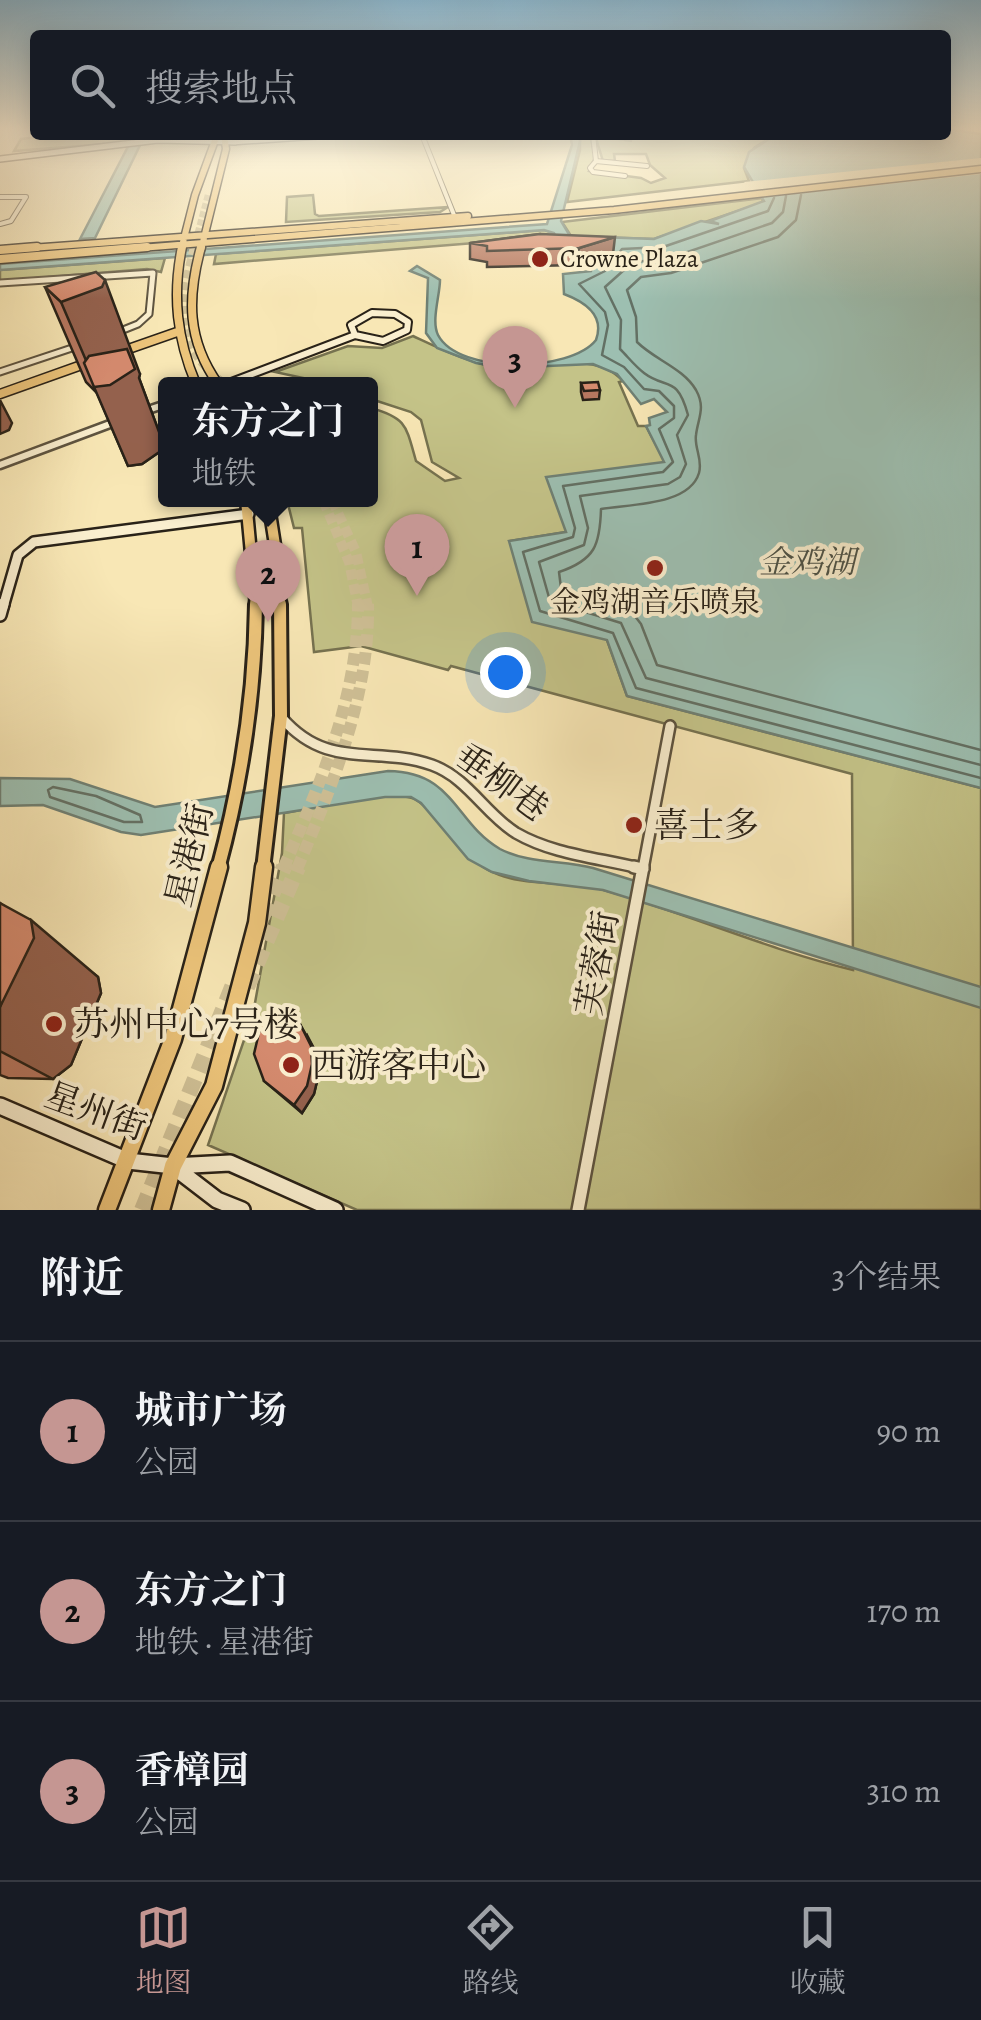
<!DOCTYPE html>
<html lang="zh">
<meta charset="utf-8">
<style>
:root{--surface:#171b24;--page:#242831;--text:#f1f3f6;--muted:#9ea1a6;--line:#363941;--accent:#c59692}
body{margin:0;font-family:Alegreya,"Noto Serif SC",serif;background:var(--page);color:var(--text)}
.you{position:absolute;left:505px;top:672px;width:35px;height:35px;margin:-25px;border:8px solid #fff;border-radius:50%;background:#1a73e8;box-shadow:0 0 0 15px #1a73e833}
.badge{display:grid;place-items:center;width:65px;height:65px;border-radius:50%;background:var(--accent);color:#111;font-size:32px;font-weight:700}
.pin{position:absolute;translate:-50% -82px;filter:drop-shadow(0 2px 5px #0008)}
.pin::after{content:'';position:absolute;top:52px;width:35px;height:30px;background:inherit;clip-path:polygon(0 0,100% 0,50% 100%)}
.popup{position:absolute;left:158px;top:377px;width:220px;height:130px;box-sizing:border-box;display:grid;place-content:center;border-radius:10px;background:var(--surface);filter:drop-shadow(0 2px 8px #0005);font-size:32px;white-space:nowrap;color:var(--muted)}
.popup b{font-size:38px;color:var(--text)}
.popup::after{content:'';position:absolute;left:50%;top:100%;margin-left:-20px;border:20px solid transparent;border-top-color:var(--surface)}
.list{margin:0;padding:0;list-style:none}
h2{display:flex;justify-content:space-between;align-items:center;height:130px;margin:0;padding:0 40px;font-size:42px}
h2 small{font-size:32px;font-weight:400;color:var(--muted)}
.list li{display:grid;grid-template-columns:65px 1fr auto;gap:30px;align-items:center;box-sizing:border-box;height:180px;padding:0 40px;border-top:2px solid var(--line)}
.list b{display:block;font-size:38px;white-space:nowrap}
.list p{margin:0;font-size:32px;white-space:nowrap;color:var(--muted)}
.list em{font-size:32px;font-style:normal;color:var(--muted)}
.icon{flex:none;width:55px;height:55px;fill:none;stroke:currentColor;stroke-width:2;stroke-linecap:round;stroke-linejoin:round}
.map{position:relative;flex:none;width:981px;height:1210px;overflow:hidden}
.search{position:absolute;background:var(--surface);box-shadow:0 5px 25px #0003;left:30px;right:30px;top:30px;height:110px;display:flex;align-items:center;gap:25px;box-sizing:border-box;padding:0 35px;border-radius:10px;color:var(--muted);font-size:38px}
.sheet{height:670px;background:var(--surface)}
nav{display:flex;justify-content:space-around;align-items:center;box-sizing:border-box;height:140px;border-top:2px solid var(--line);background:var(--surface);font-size:28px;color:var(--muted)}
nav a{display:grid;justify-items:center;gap:5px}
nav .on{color:var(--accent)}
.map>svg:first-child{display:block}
.green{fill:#c4c388;stroke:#767250;stroke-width:2.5}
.water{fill:#9dbfb1;stroke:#6f8074;stroke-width:2.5}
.pier{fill:#f8e7b5}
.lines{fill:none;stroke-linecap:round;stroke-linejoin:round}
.shore{stroke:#637064;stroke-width:2.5}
.primary-tunnel-far4{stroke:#cfc096;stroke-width:6;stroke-dasharray:6 2.5;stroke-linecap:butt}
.primary-tunnel-far3{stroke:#cfc096;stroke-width:8;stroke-dasharray:8 4;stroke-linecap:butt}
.primary-tunnel-far2{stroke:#cfc096;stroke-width:10;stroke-dasharray:10 5;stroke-linecap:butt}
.primary-tunnel-far1{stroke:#cfc096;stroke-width:12;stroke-dasharray:12 6;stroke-linecap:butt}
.primary-tunnel{stroke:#cfc096;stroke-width:16;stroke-dasharray:16 9;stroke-linecap:butt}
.street-far4-casing{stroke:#5d533f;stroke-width:6}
.street-far3-casing{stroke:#5d533f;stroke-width:9}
.street-far2-casing{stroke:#5d533f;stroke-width:11}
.street-far1-casing{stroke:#5d533f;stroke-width:14}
.street-casing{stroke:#5d533f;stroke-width:16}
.secondary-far4-casing{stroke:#292218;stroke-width:8}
.secondary-far3-casing{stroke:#292218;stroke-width:10}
.secondary-far2-casing{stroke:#292218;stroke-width:14}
.secondary-far1-casing{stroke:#292218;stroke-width:16}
.secondary-casing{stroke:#292218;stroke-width:20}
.primary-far4-casing{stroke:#292218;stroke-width:9}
.primary-far3-casing{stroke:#292218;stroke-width:11}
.primary-far2-casing{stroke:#292218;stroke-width:15}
.primary-far1-casing{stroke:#292218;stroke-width:18}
.primary-casing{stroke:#292218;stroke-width:21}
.street-far4{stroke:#faefcf;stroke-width:4}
.street-far3{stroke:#faefcf;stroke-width:5}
.street-far2{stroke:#faefcf;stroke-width:6}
.street-far1{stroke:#faefcf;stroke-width:9}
.street{stroke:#faefcf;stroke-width:11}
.secondary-far4{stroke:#faefcf;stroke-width:5}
.secondary-far3{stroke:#faefcf;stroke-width:6}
.secondary-far2{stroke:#faefcf;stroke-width:9}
.secondary-far1{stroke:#faefcf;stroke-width:11}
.secondary{stroke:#faefcf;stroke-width:15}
.primary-far4{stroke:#ecc47a;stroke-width:6}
.primary-far3{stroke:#ecc47a;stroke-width:8}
.primary-far2{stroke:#ecc47a;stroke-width:10}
.primary-far1{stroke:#ecc47a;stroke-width:12}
.primary{stroke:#ecc47a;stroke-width:16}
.wall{fill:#b6775f;stroke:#292218;stroke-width:2.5}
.shaded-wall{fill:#94614d;stroke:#292218;stroke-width:2.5}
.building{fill:#d48a6e;stroke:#292218;stroke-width:2.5}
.poi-dot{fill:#8f2418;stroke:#faefcf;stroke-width:4}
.labels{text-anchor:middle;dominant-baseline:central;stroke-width:8;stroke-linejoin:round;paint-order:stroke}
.far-poi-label{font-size:25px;fill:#292218;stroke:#faefcf;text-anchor:start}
.poi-label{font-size:30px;fill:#292218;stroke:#faefcf}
.water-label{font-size:32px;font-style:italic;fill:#4c5146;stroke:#faefcf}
.near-street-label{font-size:35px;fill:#292218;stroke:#faefcf}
.near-poi-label{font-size:35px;fill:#292218;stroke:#faefcf;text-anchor:start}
</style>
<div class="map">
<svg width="981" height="1210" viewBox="0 0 981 1210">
<rect width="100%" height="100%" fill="#f8e7b5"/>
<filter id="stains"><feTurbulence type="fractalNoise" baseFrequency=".002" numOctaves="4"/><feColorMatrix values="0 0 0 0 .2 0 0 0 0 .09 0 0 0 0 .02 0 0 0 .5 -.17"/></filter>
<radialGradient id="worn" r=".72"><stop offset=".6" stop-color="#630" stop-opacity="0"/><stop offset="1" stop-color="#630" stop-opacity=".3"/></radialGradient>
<path class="green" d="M60,135H134L131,142L14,151L21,139Z
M580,135H590L595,157L589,171L641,178L651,183L665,178L650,165L646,154H614L615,161H603L595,135L632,141L613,135H775L754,148L744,168L749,181L567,202L580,150Z
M313,195L315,214L319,216L448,207L440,212L286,222L287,197Z
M763,198L762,203L654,239L571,236L562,222Z
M544,230L554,233L560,244L487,242L214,264L216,254Z
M165,258L161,272L147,269L0,281V270Z
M413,336C441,349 471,364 502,368C541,373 592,347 623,381L619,382L638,426H646L665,462L566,532L510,541L607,640L627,696L981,788V1210H357L208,1145L253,1014L282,853L284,813C316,808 382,789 412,798C430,803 463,857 488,870C522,888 564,880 600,889C685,912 768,950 853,970L852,774L451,666L448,670L361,646L314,652L302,528H294L287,500H370L371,408C407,418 406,426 416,461L445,481L459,478L432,462L421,420L411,412L371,399L370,384H331L275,372L348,346L382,348Z"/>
<path class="water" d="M946,129L981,134V788L627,696L607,640L532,622L509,541L566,532L546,477L664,462L646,426L650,425L649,418L667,412L654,399L641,404L617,374L593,364L505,368L476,363L437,348L426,333L428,278L410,271L417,266L440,280C440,295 431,321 438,335C459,375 571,372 596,340C605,315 585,302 564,294L563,274L591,271L594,264H601L600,259L613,254L560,244L554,233L544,230L0,270V264L547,224L572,145L570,135H580V141L561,221L570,236L654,239L701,221L719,224L710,221L764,201L744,167L749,152L775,135H946Z
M134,135H145L95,238L80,239Z
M388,771C455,772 454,822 500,849C529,864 562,860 593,868L981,987V1008L603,890L529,881L492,872L468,859L421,803L411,797H385L141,835L121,832L43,805L0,806V778L70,779L155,807Z"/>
<path class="pier" d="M981,158V174L758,198L744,182Z"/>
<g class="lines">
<path class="shore" d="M801,195L796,220L778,237L671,273L641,277L627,290L636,317L637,342C655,360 683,368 696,390C706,408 698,418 696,435C694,448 703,459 699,473C689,506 629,504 601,509C600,545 595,560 559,572L561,588L631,611L641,624L657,665L981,750
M786,196L783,212L772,223L667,259L633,262L605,287L621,320L620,349C628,357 635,366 644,373C666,390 677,374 688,415L677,435L686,464L680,477L668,484L580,496L588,528L584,545L539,562L550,601L621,623L646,678L981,765
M774,198L768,211L663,247L622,249L605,271L579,284L605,312L608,325L602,355L624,367L644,389L659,391L674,406V418L659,429L673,462L663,472L563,486L575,528L573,537L523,552L540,611L613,633L636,688L981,778
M53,787L96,796L140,815L142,822H124L50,797L48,790Z"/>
<path class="primary-tunnel-far4" d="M193,250L208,194"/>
<path class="primary-tunnel-far3" d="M194,247C179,307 171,344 225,384"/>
<path class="primary-tunnel-far2" d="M323,500L349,562L358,607
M332,500L356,552L368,607"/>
<path class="primary-tunnel-far1" d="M283,869C320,784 358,698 358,604
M297,869C332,786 370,696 368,604"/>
<path class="primary-tunnel" d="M262,917L284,867
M247,987L298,867
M142,1210L235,980"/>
<defs>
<path id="street-far4" d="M422,135L454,215
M593,135L596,161L647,166
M596,161L590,168L593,172L625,176
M0,197H26L11,221L0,224"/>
<path id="street-far3" d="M0,283L153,273L149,314L138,324L118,332
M0,372L81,345"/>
<path id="street-far2" d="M145,411L166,404
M0,465L118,421"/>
<path id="street-far1" d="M282,718C328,771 375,745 432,765C468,778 485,814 516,833C554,855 601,858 643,869
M643,869L670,726"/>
<path id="street" d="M634,867L643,869
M578,1210L643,867"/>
<path id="secondary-far4" d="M231,142L332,135
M0,159L158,140L236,142"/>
<path id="secondary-far3" d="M372,313L395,314L408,322L407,330L383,341L355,335L351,325Z
M226,384L355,335"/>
<path id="secondary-far2" d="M3,607L18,555L34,542L249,514"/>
<path id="secondary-far1" d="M0,615L3,604"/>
<path id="secondary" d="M0,1106L128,1161L173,1166L230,1163L335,1210
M174,1167L217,1200L242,1210"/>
<path id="primary-far4" d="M3,250L468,216
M115,250L614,210L981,169
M181,250L195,195L217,135
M201,250L226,149L224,135"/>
<path id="primary-far3" d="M182,247C172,296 177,339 196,384
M201,247C187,298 187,340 218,384
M0,250L37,247
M0,259L147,247
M117,353L180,331
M0,394L90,362"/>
<path id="primary-far2" d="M246,500L256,607
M268,500L280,577V607"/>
<path id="primary-far1" d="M218,869C241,784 255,692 256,604
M263,869L281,716L280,604"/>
<path id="primary" d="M107,1210L173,1039L219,867
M161,1210L173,1166L214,1086L257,923L264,867"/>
</defs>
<use href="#street-far4" class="street-far4-casing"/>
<use href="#street-far3" class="street-far3-casing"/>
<use href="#street-far2" class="street-far2-casing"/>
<use href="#street-far1" class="street-far1-casing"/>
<use href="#street" class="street-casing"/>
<use href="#secondary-far4" class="secondary-far4-casing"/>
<use href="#secondary-far3" class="secondary-far3-casing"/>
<use href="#secondary-far2" class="secondary-far2-casing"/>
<use href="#secondary-far1" class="secondary-far1-casing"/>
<use href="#secondary" class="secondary-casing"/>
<use href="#primary-far4" class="primary-far4-casing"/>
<use href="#primary-far3" class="primary-far3-casing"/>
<use href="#primary-far2" class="primary-far2-casing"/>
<use href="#primary-far1" class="primary-far1-casing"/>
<use href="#primary" class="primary-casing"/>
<use href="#street-far4" class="street-far4"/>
<use href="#street-far3" class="street-far3"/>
<use href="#street-far2" class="street-far2"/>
<use href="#street-far1" class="street-far1"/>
<use href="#street" class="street"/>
<use href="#secondary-far4" class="secondary-far4"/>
<use href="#secondary-far3" class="secondary-far3"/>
<use href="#secondary-far2" class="secondary-far2"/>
<use href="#secondary-far1" class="secondary-far1"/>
<use href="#secondary" class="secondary"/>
<use href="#primary-far4" class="primary-far4"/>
<use href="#primary-far3" class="primary-far3"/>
<use href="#primary-far2" class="primary-far2"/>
<use href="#primary-far1" class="primary-far1"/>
<use href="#primary" class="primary"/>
</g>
<path class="wall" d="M540,234L613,254L578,265L487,267V262L470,259V243Z
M45,287L140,374L139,378L165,448L142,464L128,466L97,393L86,382Z
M581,383L600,390L599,399L583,400L581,392Z
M0,903L98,977L101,993L71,1065L53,1079L8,1078L0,1075Z
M307,1035L318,1056L319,1073L314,1094L302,1113L264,1081Z"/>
<path class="shaded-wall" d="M615,237L613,254L578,265L579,248Z
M105,280L140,374L139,378L165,448L142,464L128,466L94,387L97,386L61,302Z
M0,400L12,423L9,430L0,434Z
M31,920L98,977L101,993L71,1065L53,1079L0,1051V1007Z
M300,1024L318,1056L319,1073L314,1094L302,1113L294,1105Z"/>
<path class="building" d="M540,234L615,237L579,248L487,251V246L470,243Z
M96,272L105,280L102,287L61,302L45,287Z
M127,349L135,369L110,385L94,387L84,363L89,356Z
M598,382L600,390L584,391L581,383Z
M0,903L31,920L34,938L0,1007Z
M272,1006L300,1024L311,1046L312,1064L307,1086L294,1105L264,1081L254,1054L261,1024Z"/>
<linearGradient id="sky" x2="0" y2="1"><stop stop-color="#8ab8d2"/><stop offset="0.43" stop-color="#fcf4de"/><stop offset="1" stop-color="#fcf4de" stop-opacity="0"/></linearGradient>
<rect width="981" height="299" fill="url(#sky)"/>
<g class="poi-dot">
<circle cx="540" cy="259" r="10"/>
<circle cx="655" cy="568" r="10"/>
<circle cx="634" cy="825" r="10"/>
<circle cx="54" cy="1024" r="10"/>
<circle cx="291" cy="1065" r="10"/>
</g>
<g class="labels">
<g class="far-poi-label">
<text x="560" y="259">Crowne Plaza</text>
</g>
<g class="poi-label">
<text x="655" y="602">金鸡湖音乐喷泉</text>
</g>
<g class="water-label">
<text x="807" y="562">金鸡湖</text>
</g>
<g class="near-street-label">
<text transform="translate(502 782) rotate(36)">垂柳巷</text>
<text transform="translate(189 855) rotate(-77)">星港街</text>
<text transform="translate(597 963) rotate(-80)">芙蓉街</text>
<text transform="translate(96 1111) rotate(20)">星州街</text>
</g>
<g class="near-poi-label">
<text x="654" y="825">喜士多</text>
<text x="74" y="1024">苏州中心7号楼</text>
<text x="311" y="1065">西游客中心</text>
</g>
</g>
<rect width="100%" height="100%" filter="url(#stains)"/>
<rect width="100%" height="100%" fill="url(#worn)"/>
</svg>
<div class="you"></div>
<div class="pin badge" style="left:417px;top:596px">1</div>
<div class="pin badge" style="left:268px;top:622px">2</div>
<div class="popup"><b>东方之门</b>地铁</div>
<div class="pin badge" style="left:515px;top:408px">3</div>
<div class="search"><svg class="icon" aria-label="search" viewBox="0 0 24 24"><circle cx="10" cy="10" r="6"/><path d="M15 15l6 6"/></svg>搜索地点</div>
</div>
<section class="sheet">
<h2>附近<small>3个结果</small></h2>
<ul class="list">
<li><span class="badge">1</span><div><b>城市广场</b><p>公园</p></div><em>90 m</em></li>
<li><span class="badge">2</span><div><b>东方之门</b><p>地铁 · 星港街</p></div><em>170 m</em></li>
<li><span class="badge">3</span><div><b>香樟园</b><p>公园</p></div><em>310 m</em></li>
</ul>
</section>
<nav>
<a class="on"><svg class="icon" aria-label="map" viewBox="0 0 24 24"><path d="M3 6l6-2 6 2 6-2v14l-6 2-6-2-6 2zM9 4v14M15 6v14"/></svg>地图</a>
<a><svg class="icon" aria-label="directions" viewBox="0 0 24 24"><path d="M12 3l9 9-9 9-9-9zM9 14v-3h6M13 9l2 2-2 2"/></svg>路线</a>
<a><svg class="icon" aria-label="saved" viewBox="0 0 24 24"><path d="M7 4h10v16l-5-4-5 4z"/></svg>收藏</a>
</nav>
